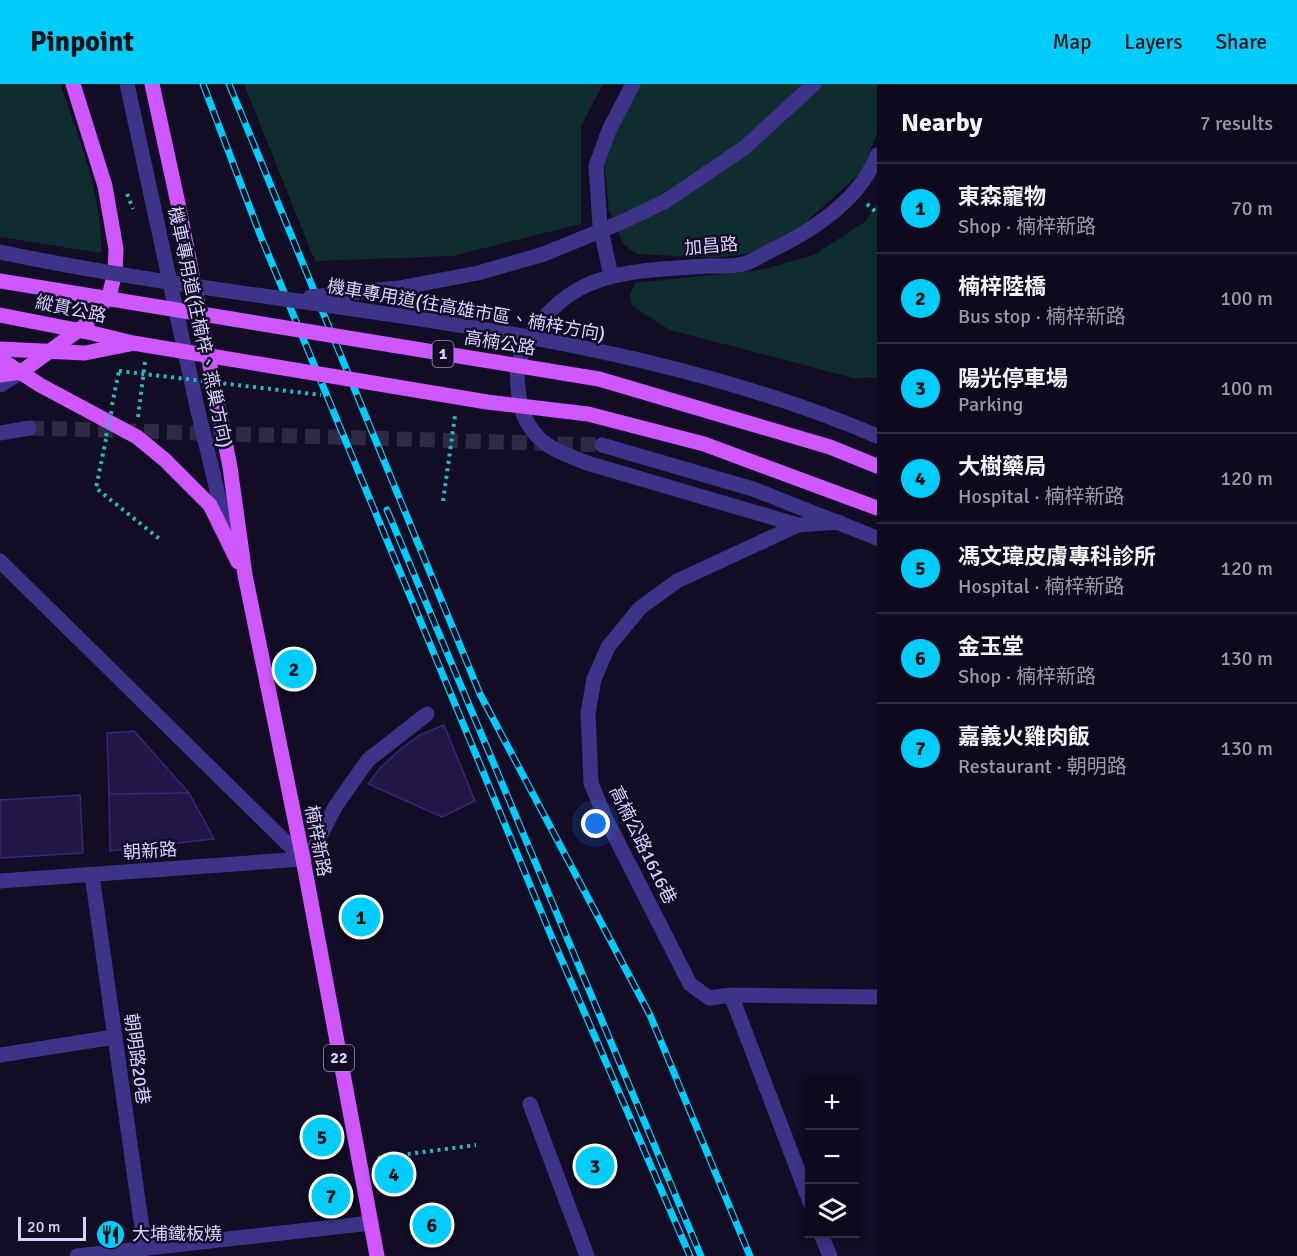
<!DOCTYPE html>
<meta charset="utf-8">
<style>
:root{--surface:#0e091c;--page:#171225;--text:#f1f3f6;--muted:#9b9aa3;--line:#2e2a3b;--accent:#00cdfb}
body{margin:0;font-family:Signika,"Noto Sans TC",sans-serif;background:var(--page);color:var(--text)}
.controls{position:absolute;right:18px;bottom:18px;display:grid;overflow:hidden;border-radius:0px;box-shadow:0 3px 9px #0003}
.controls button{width:54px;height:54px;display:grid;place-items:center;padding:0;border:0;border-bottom:2px solid var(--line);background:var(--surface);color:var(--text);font:30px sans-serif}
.scale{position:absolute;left:18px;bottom:15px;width:68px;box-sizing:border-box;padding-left:6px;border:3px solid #d9d0ff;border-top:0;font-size:16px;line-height:21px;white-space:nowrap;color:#d9d0ff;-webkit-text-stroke:4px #120c25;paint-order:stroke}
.you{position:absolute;left:596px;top:740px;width:21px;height:21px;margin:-15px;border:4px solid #fff;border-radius:50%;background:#1a73e8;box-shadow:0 0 0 9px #1a73e833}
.badge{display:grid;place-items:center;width:39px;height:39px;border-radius:50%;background:var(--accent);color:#111;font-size:20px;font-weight:700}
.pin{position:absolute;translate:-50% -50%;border:3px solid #fff;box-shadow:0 2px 6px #0006}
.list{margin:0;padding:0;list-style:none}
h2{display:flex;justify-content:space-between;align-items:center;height:78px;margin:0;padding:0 24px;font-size:26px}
h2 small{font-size:20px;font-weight:400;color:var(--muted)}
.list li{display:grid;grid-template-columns:39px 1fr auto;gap:18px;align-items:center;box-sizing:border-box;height:90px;padding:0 24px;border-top:2px solid var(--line)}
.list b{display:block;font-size:22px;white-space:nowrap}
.list p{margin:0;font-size:20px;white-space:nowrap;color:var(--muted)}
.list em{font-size:20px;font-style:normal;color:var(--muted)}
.icon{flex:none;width:33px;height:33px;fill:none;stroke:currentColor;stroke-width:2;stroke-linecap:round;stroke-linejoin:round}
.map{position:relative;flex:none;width:877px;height:1172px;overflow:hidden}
header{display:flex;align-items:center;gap:36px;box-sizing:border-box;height:84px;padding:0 30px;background:var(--accent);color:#111}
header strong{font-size:28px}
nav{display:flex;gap:33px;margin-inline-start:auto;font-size:21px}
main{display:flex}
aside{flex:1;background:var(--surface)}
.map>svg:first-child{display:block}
.green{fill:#0f2d2f}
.building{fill:#241747;stroke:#3d2675;stroke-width:1.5}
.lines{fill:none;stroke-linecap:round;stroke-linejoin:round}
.minor-tunnel{stroke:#302946;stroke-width:15;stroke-dasharray:15 8;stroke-linecap:butt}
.path{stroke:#24bbbf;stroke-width:4;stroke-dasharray:3 4.5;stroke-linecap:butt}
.minor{stroke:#3d3388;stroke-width:15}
.major{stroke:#ce57ff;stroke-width:15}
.rail-casing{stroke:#00cdfb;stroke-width:7}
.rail{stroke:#120c25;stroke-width:4.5;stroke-dasharray:14;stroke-linecap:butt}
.path-bridge{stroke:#24bbbf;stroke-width:4;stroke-dasharray:3 4.5;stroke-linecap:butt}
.minor-bridge{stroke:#3d3388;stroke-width:15}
.major-bridge{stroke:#ce57ff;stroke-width:15}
.labels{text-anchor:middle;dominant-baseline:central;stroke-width:5;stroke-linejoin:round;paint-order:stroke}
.shield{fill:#120c25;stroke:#9d95be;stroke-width:1.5}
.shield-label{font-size:16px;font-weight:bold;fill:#d9d0ff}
.street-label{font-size:18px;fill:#d9d0ff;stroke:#120c25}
.poi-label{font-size:18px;fill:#d9d0ff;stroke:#120c25;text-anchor:start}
</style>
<header>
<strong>Pinpoint</strong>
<nav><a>Map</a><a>Layers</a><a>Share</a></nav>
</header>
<main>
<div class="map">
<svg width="877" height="1172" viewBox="0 0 877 1172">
<rect width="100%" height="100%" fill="#120c25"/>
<path class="green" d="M0,0H60C79,53 103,113 101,169L0,153Z
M244,0H603L581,42V140L452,172L315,177Z
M627,0H877V49L862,87L800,144L752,169L715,174L637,170L624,161L609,126L604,76Z
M877,120V293L854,294L670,246L632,222L630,211L635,199L760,186L814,171L866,137Z"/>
<path class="building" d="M444,641L475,717L442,733L368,700L381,683L402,664L420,651Z
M134,647L189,709L109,710L107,649Z
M189,709L214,755L110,767L109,710Z
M80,711L83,769L0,774V716Z"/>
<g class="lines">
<path class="minor-tunnel" d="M29,344L602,361"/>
<path class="path" d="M127,110L133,125
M867,120L877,129
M112,321L119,287
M138,333L145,278
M106,355L96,404L162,457
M443,417L455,332
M378,1074L476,1061"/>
<path class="minor" d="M127,0L197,323L220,419L231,453
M611,192L600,141L596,82L609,46L633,0
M0,301L21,288
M0,349L29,344
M602,361L753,405L877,454
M839,438L798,441L587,379C570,372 551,366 539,354C528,343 521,328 519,313C518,303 516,292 518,282C524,251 552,220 579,205C614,185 667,185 707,182C719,182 732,183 743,180C752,178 760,172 768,168C810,148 860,117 877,71
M798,441L677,497L640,524L608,563L594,595L588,629L591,699L605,733L690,900L709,914L731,911L810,1118
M0,477L303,775
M303,775L313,766L335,723L368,676L427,630
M92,791L145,1165
M0,797L303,775
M731,911L877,913
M0,971L114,953
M530,1020L587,1172
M821,1150L830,1172
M77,1172L371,1139"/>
<path class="major" d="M152,0L179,124L230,383L245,491L303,775L377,1172
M0,275L40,301L137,353L165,376L210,421L238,478
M0,291L21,288L83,243L109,212L115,189L116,165L105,102L73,0"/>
<defs>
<path id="rail" d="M203,0L261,153L550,849L690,1172
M229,0L480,610L650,931L750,1172
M387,426L701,1172"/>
</defs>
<use href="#rail" class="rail-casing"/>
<use href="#rail" class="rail"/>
<path class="path-bridge" d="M119,287L321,311
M106,352L112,325"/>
<path class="minor-bridge" d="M0,168C291,229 600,234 877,352
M310,213L399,204L478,189L544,170L622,138L666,117L744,64L814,0"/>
<path class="major-bridge" d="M0,197L599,295L830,363L877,382
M0,231L92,249L133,259L487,318L588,330L704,360L877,424
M0,265L85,269L130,260"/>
</g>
<defs>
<symbol id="restaurant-disc" viewBox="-11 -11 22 22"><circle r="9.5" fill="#00cdfb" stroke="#120c25"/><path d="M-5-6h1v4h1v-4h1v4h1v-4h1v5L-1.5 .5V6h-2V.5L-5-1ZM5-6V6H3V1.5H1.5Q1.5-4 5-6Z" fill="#111"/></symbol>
</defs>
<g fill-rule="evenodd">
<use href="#restaurant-disc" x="94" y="1134" width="33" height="33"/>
</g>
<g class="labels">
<g class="shield">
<rect x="432.5" y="257" width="21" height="26" rx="4.5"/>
<rect x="324" y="961" width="30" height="26" rx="4.5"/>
</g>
<g class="shield-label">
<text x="443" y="270">1</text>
<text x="339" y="974">22</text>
</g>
<g class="street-label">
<text transform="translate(711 162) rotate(-5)">加昌路</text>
<text transform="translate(71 225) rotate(12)">縱貫公路</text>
<text transform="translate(466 226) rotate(10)">機車專用道(往高雄市區、楠梓方向)</text>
<text transform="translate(200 243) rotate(78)">機車專用道(往楠梓、燕巢方向)</text>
<text transform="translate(500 259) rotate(9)">高楠公路</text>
<text transform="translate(318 757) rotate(79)">楠梓新路</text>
<text transform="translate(643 761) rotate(64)">高楠公路1616巷</text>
<text transform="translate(150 767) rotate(-4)">朝新路</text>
<text transform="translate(137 975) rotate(82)">朝明路20巷</text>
</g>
<g class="poi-label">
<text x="132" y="1150">大埔鐵板燒</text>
</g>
</g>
</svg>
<div class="controls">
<button>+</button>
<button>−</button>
<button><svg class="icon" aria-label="layers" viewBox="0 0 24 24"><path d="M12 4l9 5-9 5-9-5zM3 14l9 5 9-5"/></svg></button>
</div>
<div class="scale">20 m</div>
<div class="you"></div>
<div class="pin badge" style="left:361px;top:833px">1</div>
<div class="pin badge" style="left:294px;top:585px">2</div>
<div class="pin badge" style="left:595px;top:1082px">3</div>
<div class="pin badge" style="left:394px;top:1090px">4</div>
<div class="pin badge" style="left:322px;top:1053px">5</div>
<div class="pin badge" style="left:432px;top:1141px">6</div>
<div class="pin badge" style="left:331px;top:1112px">7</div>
</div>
<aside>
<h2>Nearby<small>7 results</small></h2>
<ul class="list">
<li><span class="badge">1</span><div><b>東森寵物</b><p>Shop · 楠梓新路</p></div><em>70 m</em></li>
<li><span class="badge">2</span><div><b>楠梓陸橋</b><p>Bus stop · 楠梓新路</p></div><em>100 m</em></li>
<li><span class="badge">3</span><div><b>陽光停車場</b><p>Parking</p></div><em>100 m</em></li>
<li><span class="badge">4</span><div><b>大樹藥局</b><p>Hospital · 楠梓新路</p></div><em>120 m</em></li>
<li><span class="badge">5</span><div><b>馮文瑋皮膚專科診所</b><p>Hospital · 楠梓新路</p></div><em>120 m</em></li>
<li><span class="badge">6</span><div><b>金玉堂</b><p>Shop · 楠梓新路</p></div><em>130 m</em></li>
<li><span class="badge">7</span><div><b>嘉義火雞肉飯</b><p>Restaurant · 朝明路</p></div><em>130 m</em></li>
</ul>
</aside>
</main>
